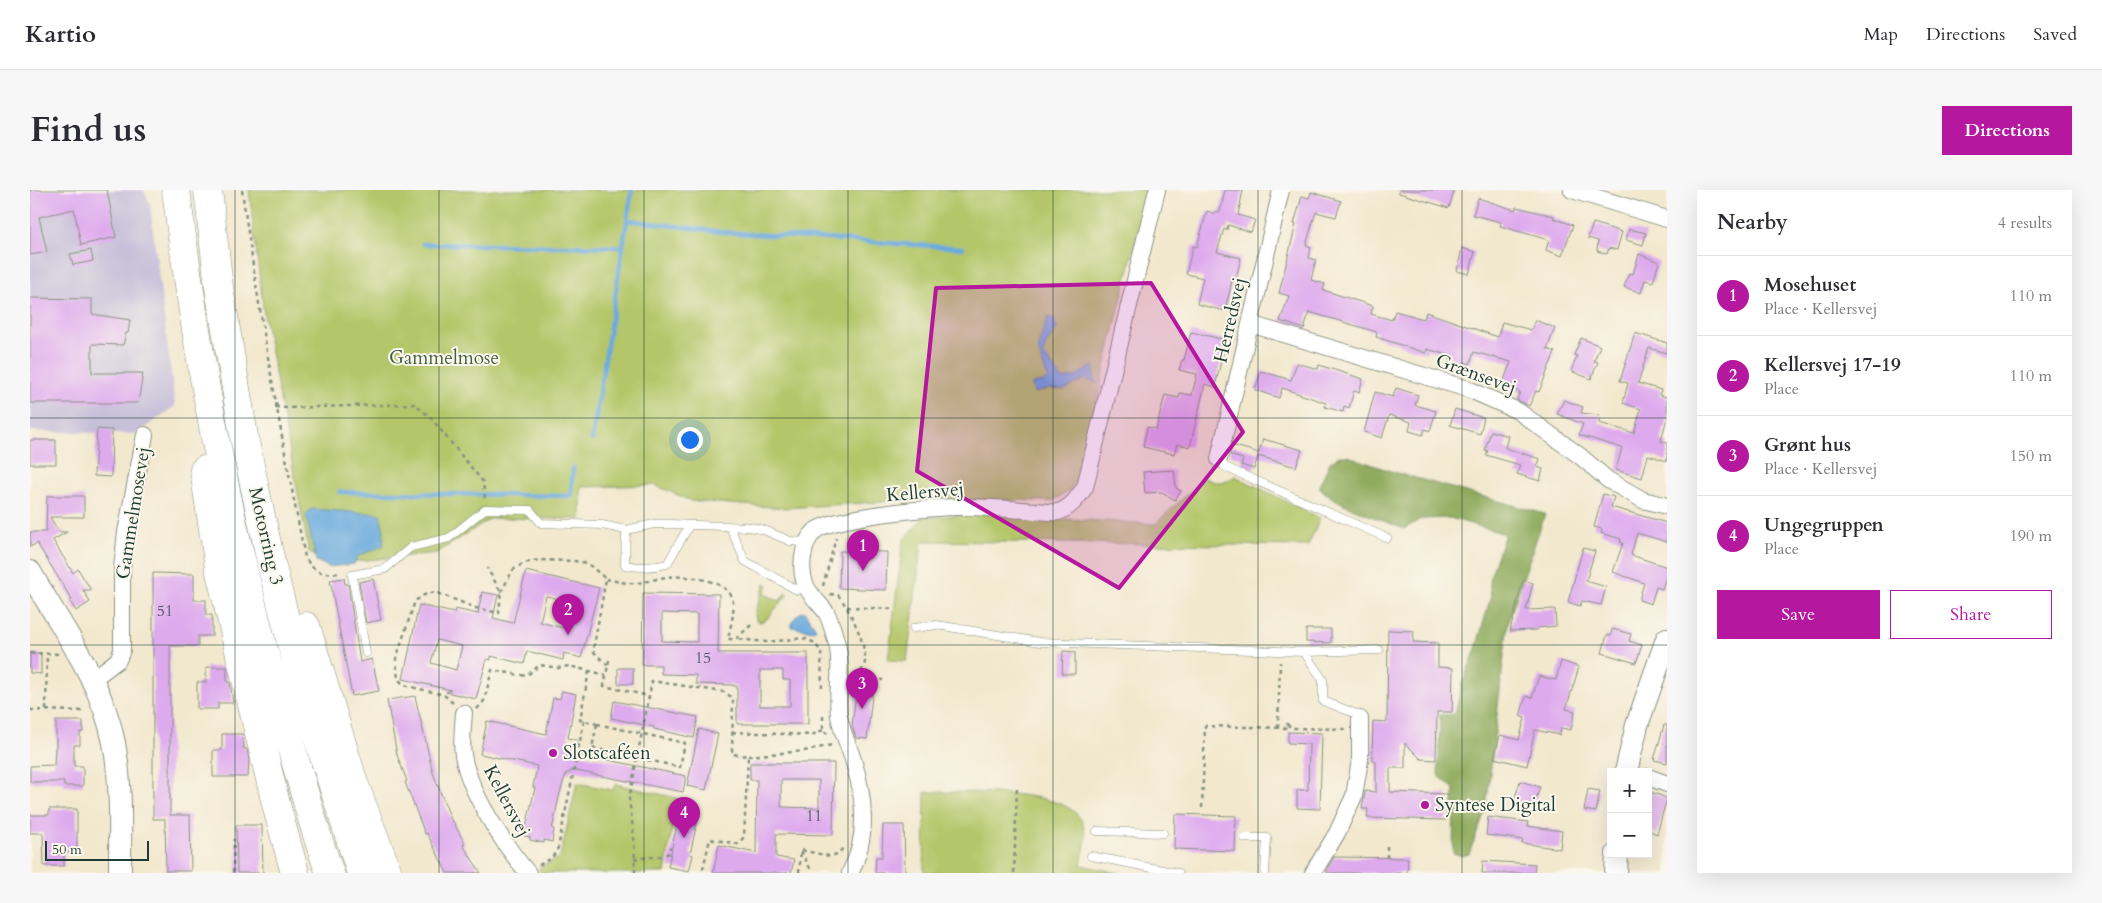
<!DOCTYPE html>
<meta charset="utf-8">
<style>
:root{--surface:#fff;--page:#f7f7f7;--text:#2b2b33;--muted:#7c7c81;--line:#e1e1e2;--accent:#b5179e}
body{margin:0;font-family:Cardo,serif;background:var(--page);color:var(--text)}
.controls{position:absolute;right:15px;bottom:15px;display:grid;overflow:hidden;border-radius:0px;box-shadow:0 5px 20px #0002}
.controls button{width:45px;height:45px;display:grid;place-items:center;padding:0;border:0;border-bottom:1px solid var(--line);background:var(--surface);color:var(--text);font:25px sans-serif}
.scale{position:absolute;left:15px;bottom:12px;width:104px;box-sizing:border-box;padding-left:5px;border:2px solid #1f3d34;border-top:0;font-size:14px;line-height:18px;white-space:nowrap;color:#1f3d34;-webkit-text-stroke:4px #fbf7ec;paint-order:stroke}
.you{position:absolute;left:659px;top:249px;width:18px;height:18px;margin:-12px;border:4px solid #fff;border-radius:50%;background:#1a73e8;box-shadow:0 0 0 8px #1a73e833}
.badge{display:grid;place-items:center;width:32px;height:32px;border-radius:50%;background:var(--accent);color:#fff;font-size:16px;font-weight:700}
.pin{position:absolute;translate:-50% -41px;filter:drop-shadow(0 1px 2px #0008)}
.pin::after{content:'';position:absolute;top:26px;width:18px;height:15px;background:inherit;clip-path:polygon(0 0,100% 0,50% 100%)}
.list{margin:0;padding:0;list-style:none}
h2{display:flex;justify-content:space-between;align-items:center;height:65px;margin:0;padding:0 20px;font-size:21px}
h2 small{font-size:16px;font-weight:400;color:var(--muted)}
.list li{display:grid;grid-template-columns:32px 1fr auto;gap:15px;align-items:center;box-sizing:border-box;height:80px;padding:0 20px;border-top:1px solid var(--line)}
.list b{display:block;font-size:19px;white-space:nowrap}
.list p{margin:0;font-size:16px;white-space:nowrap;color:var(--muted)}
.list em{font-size:16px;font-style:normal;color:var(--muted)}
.actions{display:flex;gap:10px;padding:15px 20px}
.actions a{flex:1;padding:11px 0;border:1px solid var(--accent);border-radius:0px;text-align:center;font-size:18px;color:var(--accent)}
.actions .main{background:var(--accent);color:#fff}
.map{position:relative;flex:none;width:1637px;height:683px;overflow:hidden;border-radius:0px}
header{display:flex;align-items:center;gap:30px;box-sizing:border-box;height:70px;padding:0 25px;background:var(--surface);border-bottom:1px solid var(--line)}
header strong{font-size:24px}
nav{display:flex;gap:28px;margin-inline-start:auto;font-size:18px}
.intro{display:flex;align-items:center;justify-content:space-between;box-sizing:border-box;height:120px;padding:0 30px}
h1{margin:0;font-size:35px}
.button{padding:12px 22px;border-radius:0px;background:var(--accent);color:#fff;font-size:18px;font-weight:700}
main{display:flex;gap:30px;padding:0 30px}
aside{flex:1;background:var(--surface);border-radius:0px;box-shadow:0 5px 20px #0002}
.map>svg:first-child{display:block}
.industrial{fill:#c7c0d9}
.green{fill:#b4c669;stroke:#6a824e}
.forest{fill:#8fab5d;stroke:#577448}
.water{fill:#6aaadd;stroke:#447488}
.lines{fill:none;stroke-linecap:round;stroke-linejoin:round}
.stream{stroke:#6aaadd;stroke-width:4.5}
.building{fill:#deaaee;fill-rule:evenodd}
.lane-casing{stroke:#889281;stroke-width:9}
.street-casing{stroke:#889281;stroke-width:18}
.secondary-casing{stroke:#889281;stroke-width:24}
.highway-casing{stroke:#889281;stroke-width:29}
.path{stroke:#889281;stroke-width:2.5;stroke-dasharray:4 4;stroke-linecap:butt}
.lane{stroke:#fff;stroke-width:8}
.street{stroke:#fff;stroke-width:16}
.secondary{stroke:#fff;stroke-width:22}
.highway{stroke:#fff;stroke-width:28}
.marked{fill:#b5179e;fill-opacity:0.2;stroke:#b5179e;stroke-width:4;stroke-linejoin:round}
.grid{fill:none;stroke:#1f3d34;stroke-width:1;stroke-opacity:0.55}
.poi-dot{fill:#b5179e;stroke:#fbf7ec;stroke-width:2}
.labels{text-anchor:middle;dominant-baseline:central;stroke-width:4;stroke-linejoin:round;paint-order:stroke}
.number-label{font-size:16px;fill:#4f5862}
.street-label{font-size:19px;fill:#1f3d34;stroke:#fbf7ec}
.park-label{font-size:19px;fill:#445f41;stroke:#fbf7ec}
.poi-label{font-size:19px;fill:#1f3d34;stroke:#fbf7ec;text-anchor:start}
</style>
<header>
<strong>Kartio</strong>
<nav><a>Map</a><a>Directions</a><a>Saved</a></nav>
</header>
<div class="intro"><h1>Find us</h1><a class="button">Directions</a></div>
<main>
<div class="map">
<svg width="1637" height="683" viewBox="0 0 1637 683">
<rect width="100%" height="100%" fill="#fbf7ec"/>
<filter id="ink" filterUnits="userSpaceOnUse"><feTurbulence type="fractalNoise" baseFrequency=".02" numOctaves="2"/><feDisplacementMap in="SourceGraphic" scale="10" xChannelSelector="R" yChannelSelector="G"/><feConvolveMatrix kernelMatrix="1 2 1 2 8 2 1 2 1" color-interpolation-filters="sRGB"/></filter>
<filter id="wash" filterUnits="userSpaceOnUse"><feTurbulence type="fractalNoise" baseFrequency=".0096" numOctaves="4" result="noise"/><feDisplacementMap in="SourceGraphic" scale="20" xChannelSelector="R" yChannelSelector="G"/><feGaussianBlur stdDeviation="1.12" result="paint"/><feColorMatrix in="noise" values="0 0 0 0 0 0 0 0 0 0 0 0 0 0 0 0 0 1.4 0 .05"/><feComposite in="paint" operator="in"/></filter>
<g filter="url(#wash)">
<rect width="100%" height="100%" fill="#f2e8ce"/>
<path class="industrial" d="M0,0H114L120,15L145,216L106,244L0,241Z"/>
<path class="green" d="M219,0H1118L1048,287L1039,301L1022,311L895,309L754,318L661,311L625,295L551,297V329L461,328L407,363L297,374L279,362L234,125Z
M1205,286L1290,328L1278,356L892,351L877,471L858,470L873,351L893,328L946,324L1125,334L1175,288C1186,294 1195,293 1205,286Z
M735,393L738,395L734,404L750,411L755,403L758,404L736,430L730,432L726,430L725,424Z
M547,593L583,600L585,594L647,608L635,683H511L509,678L530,667Z
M895,602C929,603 1034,597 1051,630C1059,645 1054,658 1051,675L1089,683H894Z"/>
<path class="forest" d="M1309,266H1318L1357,280L1515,324L1478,432L1456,619L1439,664L1432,666L1423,663L1424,599L1408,585L1410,525L1425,524L1432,494L1445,462L1461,406L1459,390L1475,344L1420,328L1391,329L1374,339C1355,331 1298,312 1289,296L1300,272Z"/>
<path class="water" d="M1018,127L1024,129L1027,139L1016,154L1013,164L1032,189L1045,187L1064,175V186L1067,193L1055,189L1034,200L1019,199L1004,203L1002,194L1014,192L1018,187C1004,155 1007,159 1018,127Z
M281,319L350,324L354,341L353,356L328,366L324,374L299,377L286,371L276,325Z
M774,421L786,438L784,441L762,437C761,430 767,424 774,421Z"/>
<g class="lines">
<path class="stream" d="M598,30L692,42L933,58
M393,54L593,57
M562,250L602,0
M309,302L541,306L543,277"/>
</g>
<g id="blocks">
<path class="building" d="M0,0H77L86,47L51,55L44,19L9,27L17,62L0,65Z
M1195,0H1213L1208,25L1225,30L1221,42L1198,35L1197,40L1194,39L1187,62L1211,68L1206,88L1203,87L1195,121L1167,114L1173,88L1156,84L1163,56L1167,57L1177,21L1185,24L1186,21L1190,22Z
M1369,0H1417L1424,2L1419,18L1369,3Z
M1281,2L1311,11L1306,27L1286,22L1276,55L1281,57L1279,68L1286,70L1281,90L1295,94L1293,100L1343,116L1341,124L1362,130L1365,121L1394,129L1396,122L1468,147L1472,132L1501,140L1505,130L1525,138L1517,159L1525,162L1509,202L1506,201L1499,216L1487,210L1490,202L1472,195L1481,172L1444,162L1440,174L1434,172L1431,184L1418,180L1421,166L1397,159L1396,163L1346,147L1347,142L1279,122L1274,139L1250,131L1259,106L1249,103L1266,34H1264L1272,6L1279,8Z
M1448,8L1485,20L1486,17L1524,26L1523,28L1543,35L1532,66L1516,60L1519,50L1470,36L1471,32L1443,25Z
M1563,33L1592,42L1587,60L1579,58L1577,64L1567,61L1568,51L1558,48Z
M1599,39L1616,43L1613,55L1596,50Z
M1432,58L1445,62L1439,84L1427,81Z
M61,60L63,71L43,75L40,64Z
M1609,64L1629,72L1623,92L1615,90L1611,103L1594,97L1599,83L1603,84Z
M0,108L62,109V124L100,130L98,143H96L93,155L62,154V183H113L108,213H0Z
M1161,142L1196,150L1185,197L1175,194L1160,257L1147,254L1144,264L1113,257L1117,237L1126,239L1135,205L1149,208L1150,203L1162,205L1167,184L1149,180L1152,170H1154Z
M1605,143L1637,153V163L1619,158L1608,193L1631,200L1629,205L1637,207V228L1631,251L1637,253V271L1618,265L1612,288L1586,280L1592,258L1549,245L1553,234L1527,224L1534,210L1553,217L1551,223L1570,225L1569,233L1604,243L1611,219L1593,213L1598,193L1590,191Z
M1551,148L1570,156L1564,171L1568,172L1561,189L1541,181L1547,166L1544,165Z
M1267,173L1288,179L1289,175L1333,189L1329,202L1324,201L1319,218L1314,216L1313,222L1295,217L1296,213L1252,198L1249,208L1225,200L1231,181L1261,190Z
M1366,198L1388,205L1385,215L1406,221L1400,241L1395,239L1393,245L1379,241L1381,232L1359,225L1352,248L1334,242L1345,202L1363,207Z
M1425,219L1454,228L1450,244L1420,235Z
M67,239L82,240L81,287L64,286Z
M1461,241L1478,246L1475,258L1510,269L1507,277L1513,279L1510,291L1487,284L1490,275L1456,265L1458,261L1455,260Z
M1233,249L1272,260L1266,277L1228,266L1224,279L1211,275L1213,269L1200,265L1202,255L1229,263Z
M0,250H26V274H0Z
M1144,280L1146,298L1151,301L1145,310L1132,302L1115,303L1113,282Z
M1573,304L1584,307L1581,317L1637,333V352L1607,343L1601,365L1637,377V384L1632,399L1626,397L1621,414L1609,410L1614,393L1583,382L1593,353L1590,352L1591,349L1571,343L1572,339L1564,337Z
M17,306H54V327H20L29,342H37L23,350L43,383L48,379L61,400H53L60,412L46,421L40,411L42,410L7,353L0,357V342H16Z
M1553,358L1565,361L1556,391L1576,397L1571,415L1552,411L1550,416L1538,412Z
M810,361L857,362L856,400L809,398Z
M496,381L569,398L551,468L534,463L533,470L497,461L494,474L461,466V470L457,469L446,509L416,502L421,500L373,489L389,415L424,423L425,419L448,424L452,402L468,405L463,428L483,433ZM516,406L544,412L537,439L510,432ZM407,450L432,456L426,480L401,473Z
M123,383L164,384V410H176V425H182V446H168V456H140V625H160L161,681H136L135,629H123Z
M314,388L315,394H318L330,472L342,469L349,501L322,506L300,390Z
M343,389L351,430L336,433L329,392Z
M1493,390L1503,393L1496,420L1525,419L1526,436L1507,438V440L1480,441Z
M613,403L689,404L688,463H778V534H707V496H703V495L666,494V485L631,484V475H612ZM632,423L667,424V452L632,451ZM730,480H753V490H760V516H730Z
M1276,439H1301V453L1276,452Z
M1582,439L1601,444L1599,451L1612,455L1606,473L1572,463L1577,445L1581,446Z
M1358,440L1384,441L1383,452L1408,453V477L1423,478L1422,522H1407L1406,570L1391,569L1375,553V578H1360V602L1417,604L1416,630L1337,628L1338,619H1332L1335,601L1346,602V572L1342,571L1343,531L1357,532Z
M1033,461L1045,462V484H1032Z
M0,464H11V484L0,483Z
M1531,471L1549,477L1536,519L1545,521L1541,540L1531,538L1530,545L1505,540L1497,576L1464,568L1470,545L1489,550L1495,528L1490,526L1496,506L1502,508L1509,486L1526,490Z
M176,477H197V492H200L203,513H188V519H167V492H176Z
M588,478H603V494H588Z
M828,488L844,490L837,549L826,548L822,536Z
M532,501L546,504L538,548L547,550L544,563L656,586L653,602L541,580L540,583H536L530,603L522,639H524L522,652L514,650V653L500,650V647L494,646L505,598L503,597L507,576L450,564L457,531L516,544L523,508L530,509Z
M385,506L403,583L422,632L423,631L435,654L433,655L451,683H417L397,643L395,644L375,592L377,591L367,565L357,510Z
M584,511L668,527L664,548L624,539V537L581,528Z
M26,531H53V542H50V555H44V576H53V596H34V592H0V576L24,575L25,558H26Z
M1634,535H1637V573L1624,570Z
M669,539L688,544L676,600L657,596Z
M1258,542L1292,543L1290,619L1267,618V600H1278L1279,554L1258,553Z
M192,544H213L214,559H217L219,570L218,587H183V560H192Z
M720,573H804L803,645L746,644V667L764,670L761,683H683L689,655L726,663L727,590H720ZM751,590H789V618L751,617Z
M1490,591L1510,597L1503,618L1484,611Z
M1558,599L1570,601L1566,622L1554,620Z
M1618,601L1637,608L1627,644L1618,640Z
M19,619H47V662H34V676H14L13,643H0V625H19Z
M1145,624L1206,626L1205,661L1144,659Z
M1458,627L1498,632L1497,636L1532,641L1530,659L1492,653L1493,650L1456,645Z
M648,629L667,633L660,664L663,665L659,681L638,677Z
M206,635H232L233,683H207Z
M853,635H874L875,683H845L846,667H852Z
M1304,667L1378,668L1377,683H1297V679Z
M1453,671L1505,674L1504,683H1452Z"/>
</g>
</g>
<g filter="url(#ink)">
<use href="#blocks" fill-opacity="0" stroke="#889281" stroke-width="1"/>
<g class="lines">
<defs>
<path id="lane" d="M1189,269L1195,277L1357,348
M700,337L715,371L767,400L777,397
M596,340L595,375C610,378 622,378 637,374L659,336
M884,438L907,435L1010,452L1274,462L1293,490V511L1332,526
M1274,462L1349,460
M336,463L322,385L355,379L381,357L419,348L455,319L500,320L511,333L572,335L596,340L624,334H640L720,337L734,340L760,351L777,352
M1067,641L1133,643
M1215,648H1237L1235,683
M1061,666L1148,683"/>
<path id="street" d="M1542,0L1637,29
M1220,134L1438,199L1488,221L1550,266L1578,290L1613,310L1637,316
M1189,269L1251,0
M63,489L88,470L92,460V378L96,342L115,245
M434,523C433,537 431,551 433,565C439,602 474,655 498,683
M1618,587L1637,594
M820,683C841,643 834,599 819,558C815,548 811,537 809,526C806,502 813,477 807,454C804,444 801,431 796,422C790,414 782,407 777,398C769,382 771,354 785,341C799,327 910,316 933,317C957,317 981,319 1005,321C1012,321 1022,323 1028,322C1041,318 1048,307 1055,297L1127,0
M1283,683L1307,643L1324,606L1330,570V529"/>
<path id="secondary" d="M0,382C31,437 72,490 84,553C92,596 90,640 90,683
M1596,582L1607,535L1637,449
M1586,683L1587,664"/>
<path id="highway" d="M146,0C169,187 206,373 260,553C273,596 284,641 300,683
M178,0L189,98L215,252L242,377L276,511L331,683
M174,280L189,378L248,622L265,683
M276,436L324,593L358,683"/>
</defs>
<use href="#lane" class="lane-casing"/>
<use href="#street" class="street-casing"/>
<use href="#secondary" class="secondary-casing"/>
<use href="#highway" class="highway-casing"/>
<path class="path" d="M212,0C229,123 251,245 275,367C285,384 292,384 311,383
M245,217L256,218L385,214L401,228L453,292L455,309
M576,389C586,391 597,394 607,393C617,392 627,388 637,387C654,385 696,389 702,408C706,420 700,437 698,449H706
M793,396L806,348
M471,402L483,380L494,373L509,370L544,371L557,373L576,389L563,461L578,476
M800,404L808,405C819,418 840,459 834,476C831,483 826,488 825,497
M817,417L862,419
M721,435L706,449L737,452L773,448L783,452L791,461L792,498
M0,463L28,464
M579,470L574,496L619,506
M559,481L550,530L567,534
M827,487L853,490
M423,513L414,505L374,495L368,489L366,469L385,411L394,405L405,402L446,418L469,423L471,402L457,378
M447,519L454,511L462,480L496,486L510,475L528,478L539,476L576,485
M0,520L56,521
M16,520L17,463
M793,526V540L797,544
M567,534L655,553L650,577L562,558Z
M1248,538L1250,472
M702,542L782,545L793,540
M718,566L774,561L802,555
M1172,618L1175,536L1257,538V534L1261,538L1316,539
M771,661L782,682
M1357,668V653
M604,669L631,666L639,663L640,657
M509,675L522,668L528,658L554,531
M203,683L204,649
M605,683L604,646L599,609L622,491L694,502L703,508L702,564L718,566L714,647L708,654L680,649L672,683
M769,683L771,660L799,666L808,664L813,658
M984,683L987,597"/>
<use href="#lane" class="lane"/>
<use href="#street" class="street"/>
<use href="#secondary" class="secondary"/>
<use href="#highway" class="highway"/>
</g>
</g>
<path class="marked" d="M1121,93L1213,242L1089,398L887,281L906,98Z"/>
<path class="grid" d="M205,0V683M409,0V683M614,0V683M818,0V683M1023,0V683M1228,0V683M1432,0V683M0,228H1637M0,455H1637"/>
<g class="poi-dot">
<circle cx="523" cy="563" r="5"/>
<circle cx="1395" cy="615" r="5"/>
</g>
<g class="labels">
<g class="number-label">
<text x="135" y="421">51</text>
<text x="673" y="468">15</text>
<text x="784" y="626">11</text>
</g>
<g class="street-label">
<text transform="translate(1200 130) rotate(-77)">Herredsvej</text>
<text transform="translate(1446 184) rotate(20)">Grænsevej</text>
<text transform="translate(895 302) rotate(-5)">Kellersvej</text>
<text transform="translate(103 323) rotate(-81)">Gammelmosevej</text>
<text transform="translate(236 346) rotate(77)">Motorring 3</text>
<text transform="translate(477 611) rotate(62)">Kellersvej</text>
</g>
<g class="park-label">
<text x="414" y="168">Gammelmose</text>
</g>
<g class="poi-label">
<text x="533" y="563">Slotscaféen</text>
<text x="1405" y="615">Syntese Digital</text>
</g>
</g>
</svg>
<div class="controls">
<button>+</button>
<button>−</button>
</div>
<div class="scale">50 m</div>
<div class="you"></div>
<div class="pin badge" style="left:833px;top:381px">1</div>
<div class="pin badge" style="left:538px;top:445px">2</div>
<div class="pin badge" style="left:832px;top:519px">3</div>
<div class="pin badge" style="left:654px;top:648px">4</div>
</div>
<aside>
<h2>Nearby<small>4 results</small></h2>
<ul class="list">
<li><span class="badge">1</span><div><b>Mosehuset</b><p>Place · Kellersvej</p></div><em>110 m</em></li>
<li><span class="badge">2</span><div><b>Kellersvej 17-19</b><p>Place</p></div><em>110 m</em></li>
<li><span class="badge">3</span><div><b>Grønt hus</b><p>Place · Kellersvej</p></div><em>150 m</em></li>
<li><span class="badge">4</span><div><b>Ungegruppen</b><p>Place</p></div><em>190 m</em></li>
</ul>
<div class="actions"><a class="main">Save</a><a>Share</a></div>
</aside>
</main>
